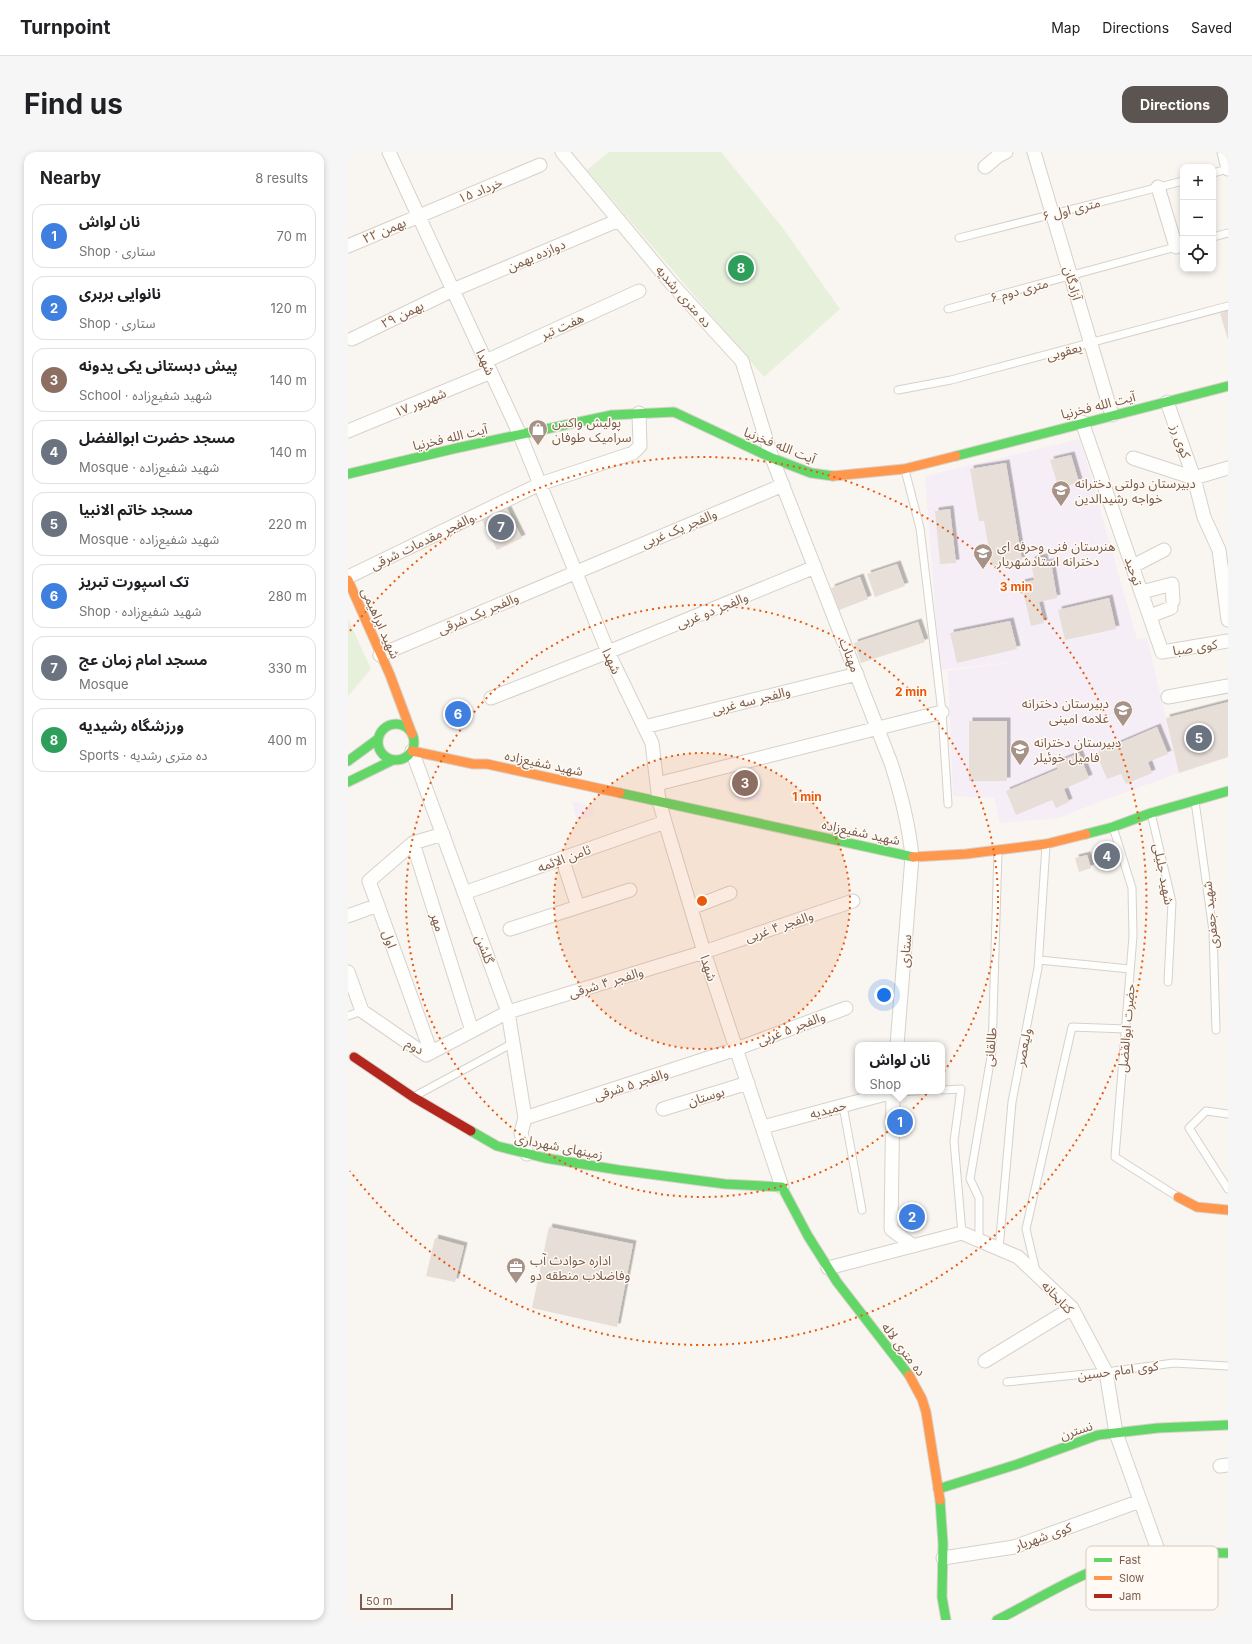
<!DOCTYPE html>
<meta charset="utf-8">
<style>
:root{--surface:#fff;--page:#f6f6f6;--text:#202124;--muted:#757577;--line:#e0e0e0;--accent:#5c5450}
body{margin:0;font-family:Inter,"Noto Sans Arabic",sans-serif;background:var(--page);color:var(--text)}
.controls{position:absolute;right:12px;top:12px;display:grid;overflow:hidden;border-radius:8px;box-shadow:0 2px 6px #0003}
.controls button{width:36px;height:36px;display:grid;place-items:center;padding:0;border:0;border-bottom:1px solid var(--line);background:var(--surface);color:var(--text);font:20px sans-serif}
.scale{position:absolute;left:12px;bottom:10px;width:93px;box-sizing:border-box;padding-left:4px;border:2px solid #7a5c4d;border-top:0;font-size:11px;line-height:14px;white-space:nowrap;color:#7a5c4d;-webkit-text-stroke:3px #fffaf3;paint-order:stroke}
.you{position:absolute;left:536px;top:843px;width:14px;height:14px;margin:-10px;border:3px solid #fff;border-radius:50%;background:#1a73e8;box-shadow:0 0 0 6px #1a73e833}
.badge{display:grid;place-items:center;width:26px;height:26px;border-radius:50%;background:var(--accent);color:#fff;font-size:13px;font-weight:700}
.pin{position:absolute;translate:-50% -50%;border:2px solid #fff;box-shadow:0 1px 4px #0006}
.popup{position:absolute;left:507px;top:890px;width:90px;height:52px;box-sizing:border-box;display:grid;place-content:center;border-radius:8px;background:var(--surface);filter:drop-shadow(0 1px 3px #0005);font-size:13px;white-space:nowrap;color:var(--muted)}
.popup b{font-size:15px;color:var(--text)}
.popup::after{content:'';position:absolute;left:50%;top:100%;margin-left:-8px;border:8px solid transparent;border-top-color:var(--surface)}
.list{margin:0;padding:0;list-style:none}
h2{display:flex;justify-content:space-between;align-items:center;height:52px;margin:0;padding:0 16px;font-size:17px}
h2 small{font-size:13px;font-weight:400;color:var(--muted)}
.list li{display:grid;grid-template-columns:26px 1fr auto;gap:12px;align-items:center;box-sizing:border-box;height:64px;margin:0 8px 8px;padding:0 8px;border:1px solid var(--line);border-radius:12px}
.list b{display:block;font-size:15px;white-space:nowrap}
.list p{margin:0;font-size:13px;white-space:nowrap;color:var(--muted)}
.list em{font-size:13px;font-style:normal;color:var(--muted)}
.icon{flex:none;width:22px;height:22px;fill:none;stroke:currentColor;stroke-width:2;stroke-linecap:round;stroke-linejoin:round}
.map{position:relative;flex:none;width:880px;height:1468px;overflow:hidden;border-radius:12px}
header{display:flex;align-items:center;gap:24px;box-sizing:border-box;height:56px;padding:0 20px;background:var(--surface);border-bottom:1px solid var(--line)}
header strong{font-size:19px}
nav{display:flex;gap:22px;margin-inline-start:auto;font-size:14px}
.intro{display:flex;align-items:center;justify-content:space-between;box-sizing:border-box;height:96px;padding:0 24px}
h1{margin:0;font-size:28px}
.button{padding:10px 18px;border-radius:12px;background:var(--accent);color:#fff;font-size:14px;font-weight:700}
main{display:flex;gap:24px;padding:0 24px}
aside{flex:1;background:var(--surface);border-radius:12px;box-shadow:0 2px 6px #0003}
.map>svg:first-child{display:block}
.education{fill:#f6eef6}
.green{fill:#e7f0db}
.building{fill:#e6ded7;filter:url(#shadow)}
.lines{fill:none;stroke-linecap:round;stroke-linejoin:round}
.lane-casing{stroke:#d7d1cb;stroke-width:9}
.street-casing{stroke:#d7d1cb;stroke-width:15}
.fast-casing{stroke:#d9d2cb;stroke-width:11}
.slow-casing{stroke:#d9d2cb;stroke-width:11}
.jam-casing{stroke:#d9d2cb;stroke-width:11}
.lane{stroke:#fefefd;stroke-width:7}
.street{stroke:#fefefd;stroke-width:13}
.fast{stroke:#63d668;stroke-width:9}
.slow{stroke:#ff974d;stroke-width:9}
.jam{stroke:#b3261e;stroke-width:9}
.ring{fill:none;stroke:#e8590c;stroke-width:2;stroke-dasharray:2 4}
.labels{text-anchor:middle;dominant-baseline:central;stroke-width:3;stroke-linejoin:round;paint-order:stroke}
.street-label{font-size:13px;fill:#7a5c4d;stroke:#fffaf3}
.poi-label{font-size:13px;fill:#7a5c4d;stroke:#fffaf3;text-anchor:start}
.key{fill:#fffaf3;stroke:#d7cbc1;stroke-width:1}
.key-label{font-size:11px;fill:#7a5c4d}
.centre{fill:#e8590c;stroke:#fffaf3;stroke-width:2}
.ring-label{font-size:12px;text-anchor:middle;font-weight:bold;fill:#e8590c;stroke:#fffaf3;stroke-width:3;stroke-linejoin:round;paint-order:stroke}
</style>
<header>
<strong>Turnpoint</strong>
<nav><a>Map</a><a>Directions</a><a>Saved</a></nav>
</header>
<div class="intro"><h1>Find us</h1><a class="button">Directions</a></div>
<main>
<aside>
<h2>Nearby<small>8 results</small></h2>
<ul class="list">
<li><span class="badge" style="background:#3f7fe0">1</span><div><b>نان لواش</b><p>Shop · ستاری</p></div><em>70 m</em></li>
<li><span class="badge" style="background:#3f7fe0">2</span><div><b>نانوایی بربری</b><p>Shop · ستاری</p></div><em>120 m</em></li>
<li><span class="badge" style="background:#8d6e63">3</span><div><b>پیش دبستانی یکی یدونه</b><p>School · شهید شفیع‌زاده</p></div><em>140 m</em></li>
<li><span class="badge" style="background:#6b7280">4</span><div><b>مسجد حضرت ابوالفضل</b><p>Mosque · شهید شفیع‌زاده</p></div><em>140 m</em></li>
<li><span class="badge" style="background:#6b7280">5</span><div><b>مسجد خاتم الانبیا</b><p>Mosque · شهید شفیع‌زاده</p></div><em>220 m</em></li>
<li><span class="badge" style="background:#3f7fe0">6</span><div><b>تک اسپورت تبریز</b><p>Shop · شهید شفیع‌زاده</p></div><em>280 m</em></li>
<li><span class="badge" style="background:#6b7280">7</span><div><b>مسجد امام زمان عج</b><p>Mosque</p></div><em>330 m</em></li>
<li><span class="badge" style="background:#2e9e5b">8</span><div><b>ورزشگاه رشیدیه</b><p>Sports · ده متری رشدیه</p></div><em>400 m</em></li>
</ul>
</aside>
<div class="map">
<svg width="880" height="1468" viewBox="0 0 880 1468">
<defs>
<filter id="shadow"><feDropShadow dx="3.5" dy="-3.5" stdDeviation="0" flood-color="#0004"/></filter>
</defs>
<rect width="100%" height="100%" fill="#f9f5f0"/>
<path class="education" d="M732,287L789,487L799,486L831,621L753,649L711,666L652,671L646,646L605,644L600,519L673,509L592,518L577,324Z
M406,622L407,638L414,641L413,651L387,645L386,624Z
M224,649L245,655L246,663L229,668Z"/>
<path class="green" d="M261,0H373L434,75L492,157L416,225L239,18Z
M0,467L23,517L0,544Z"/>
<path class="building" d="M880,159V188L872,161Z
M723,303L731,330L711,337L702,308Z
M658,311L674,408L644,414L636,369H631L622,317Z
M157,352L174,386L149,398L132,364Z
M602,357L608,411L592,412L587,359Z
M696,405L697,411L703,410L709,446L691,450L696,471L683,474L673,431L686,428L683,408Z
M549,412L557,434L527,445L519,422Z
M512,425L520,447L491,458L483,436Z
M761,446L768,477L717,488L710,458Z
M662,469L669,497L609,511L602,481Z
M570,470L577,490L513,511L506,491Z
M880,550V605L831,621L818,566Z
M621,569H659V629H621Z
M809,575L820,602L800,610L804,621L778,632L773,622L759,627L748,601Z
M731,601L741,626L716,637L721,650L708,656L704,648L668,663L658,639L710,617L707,611Z
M762,696L766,697L769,707L754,712L749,701Z
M739,703L743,716L731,720L727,706Z
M558,1059L570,1061L572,1070L557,1069Z
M201,1075L285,1092L269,1175L184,1156Z
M87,1086L116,1094L107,1130L78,1124Z"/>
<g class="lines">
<defs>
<path id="lane" d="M865,21L880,17
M865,85L880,81
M611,86L835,29
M600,157L835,93
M550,238L603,228L880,154
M557,318L572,376L594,560L600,652
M847,649L865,779L868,878
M803,661L824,750L820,830
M765,675L784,736L785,784L767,1005L830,1045
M691,808L782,817
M0,864L14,859
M594,938L613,937L606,989L614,1081
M545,940L570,939
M67,944L165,891
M495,954L514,1058
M880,962L858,959L841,976L880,1037
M631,1089V1046L622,1027L644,899L650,699
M651,1097L664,950L690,816L698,693
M688,1119L678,1077L724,875L778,877
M659,1230L758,1220L826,1211L880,1214"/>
<path id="street" d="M41,0L172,283L260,500L304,591L311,649L317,670L356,800L434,1035
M214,0L323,131L394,209L424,306L543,611C553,642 561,672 564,705L549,893
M686,0L764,263
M876,0L880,17
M637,15L650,4L658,0
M810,35L828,95
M0,94L192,13
M4,187L105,138L271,68
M138,209L291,139
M819,250L846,326L856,365L871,398L880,468
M734,270L814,500L880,489
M0,279L143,220
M785,306L846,326L880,316
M785,414L816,398
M0,425L192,332L285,301L292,294L291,261
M794,440L824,432L825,449
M802,464L823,456
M32,503L435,333
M820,545L880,534
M143,546L260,500L467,415
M296,575L509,522
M64,599L160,860L177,966L173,981L179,1002
M309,632L594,560
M95,682L65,691L124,879
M65,691L21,729L83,900
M214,706L230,755
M116,741L317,670
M343,756L382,741
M0,764L30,753
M162,777L282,738
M0,820L14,859L78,903L160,860L356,800L505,749
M545,939L543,1077L565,1094
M315,957L400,931
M177,966L388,897L498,856
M415,975L545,940
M480,1116L614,1081L670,1105L724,1156L758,1220L768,1281L811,1401
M637,1209L724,1156
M872,1314L880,1313
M595,1406L666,1395L792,1349"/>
<path id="fast" d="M608,304L880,234
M0,322L109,296L264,263L326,260L424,306L463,321L485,324
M30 590a18 18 0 1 1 36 0a18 18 0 1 1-36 0Z
M0,609L30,587
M0,630L45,608
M272,641L565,705
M738,682L765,675L803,661L880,639
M123,979L149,994L197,1006L271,1018L377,1032L434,1035L460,1084L489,1130L561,1223
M590,1337L670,1312L750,1283L810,1276L880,1273
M592,1348L595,1392L594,1445L598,1468
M649,1468C693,1446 740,1415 788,1405C818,1399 850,1401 880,1401"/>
<path id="slow" d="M485,324L556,317L608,304
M0,428L42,523L64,582
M64,599L125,612H139L272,641
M565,705L618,702L698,692L738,682
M830,1045L849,1055L880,1058
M561,1223L574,1247L578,1260L592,1348"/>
<path id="jam" d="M6,905L65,945L123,979"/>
</defs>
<use href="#lane" class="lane-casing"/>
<use href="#street" class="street-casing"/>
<use href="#fast" class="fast-casing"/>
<use href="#slow" class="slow-casing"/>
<use href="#jam" class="jam-casing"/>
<use href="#lane" class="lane"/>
<use href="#street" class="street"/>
<use href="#fast" class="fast"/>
<use href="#slow" class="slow"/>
<use href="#jam" class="jam"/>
</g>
<circle cx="354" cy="749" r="148" fill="#e8590c" fill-opacity=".12"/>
<g class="ring">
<circle cx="354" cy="749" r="148"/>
<circle cx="354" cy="749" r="296"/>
<path d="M2 479A444 444 0 1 1 2 1019"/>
</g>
<defs>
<symbol id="shop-pin" viewBox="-11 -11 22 30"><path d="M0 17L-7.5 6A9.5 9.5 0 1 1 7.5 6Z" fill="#a69286" stroke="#fffaf3"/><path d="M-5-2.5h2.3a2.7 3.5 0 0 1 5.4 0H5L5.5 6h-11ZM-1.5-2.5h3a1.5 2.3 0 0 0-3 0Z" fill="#fff"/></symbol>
<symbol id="school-pin" viewBox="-11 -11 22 30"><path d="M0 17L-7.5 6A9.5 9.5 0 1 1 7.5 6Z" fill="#a69286" stroke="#fffaf3"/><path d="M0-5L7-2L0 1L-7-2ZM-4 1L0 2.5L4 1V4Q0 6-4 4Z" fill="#fff"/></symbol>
<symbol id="office-pin" viewBox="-11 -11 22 30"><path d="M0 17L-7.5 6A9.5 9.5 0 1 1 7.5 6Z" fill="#a69286" stroke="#fffaf3"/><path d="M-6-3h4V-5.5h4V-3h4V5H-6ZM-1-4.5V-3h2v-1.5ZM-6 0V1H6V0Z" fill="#fff"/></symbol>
</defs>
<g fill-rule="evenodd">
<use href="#shop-pin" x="179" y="266" width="22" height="30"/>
<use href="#school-pin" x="702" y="327" width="22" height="30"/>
<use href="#school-pin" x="624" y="390" width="22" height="30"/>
<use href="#school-pin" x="764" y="547" width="22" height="30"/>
<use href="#school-pin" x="661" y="586" width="22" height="30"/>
<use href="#office-pin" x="157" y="1104" width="22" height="30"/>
</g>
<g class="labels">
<g class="street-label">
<text transform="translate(132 38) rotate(-22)">۱۵ خرداد</text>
<text transform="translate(723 57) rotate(-14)">۶ متری اول</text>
<text transform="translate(36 78) rotate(-23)">۲۲ بهمن</text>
<text transform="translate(188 103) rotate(-23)">دوازده بهمن</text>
<text transform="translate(725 131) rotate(74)">آزادگان</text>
<text transform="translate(671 138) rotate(-15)">۶ متری دوم</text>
<text transform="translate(336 144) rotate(49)">ده متری رشدیه</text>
<text transform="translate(54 162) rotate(-26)">۲۹ بهمن</text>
<text transform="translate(214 174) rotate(-24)">هفت تیر</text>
<text transform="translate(716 199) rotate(-15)">یعقوبی</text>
<text transform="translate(138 210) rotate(65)">شهدا</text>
<text transform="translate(72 250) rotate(-22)">۱۷ شهریور</text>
<text transform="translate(750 253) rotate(-14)">آیت الله فخرنیا</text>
<text transform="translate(102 285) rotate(-13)">آیت الله فخرنیا</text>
<text transform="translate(833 289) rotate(70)">کوی رز</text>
<text transform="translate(432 293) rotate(22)">آیت الله فخرنیا</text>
<text transform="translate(331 376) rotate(-23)">والفجر یک غربی</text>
<text transform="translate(74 389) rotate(-26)">والفجر مقدمات شرقی</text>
<text transform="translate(786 419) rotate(71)">توحید</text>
<text transform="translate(364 458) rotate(-22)">والفجر دو غربی</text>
<text transform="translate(130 461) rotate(-23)">والفجر یک شرقی</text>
<text transform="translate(33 471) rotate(66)">شهید ابراهیمی</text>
<text transform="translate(847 495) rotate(-9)">کوی صبا</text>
<text transform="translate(502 503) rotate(69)">مهتاب</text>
<text transform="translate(264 509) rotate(65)">شهدا</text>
<text transform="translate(403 548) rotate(-14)">والفجر سه غربی</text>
<text transform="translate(196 611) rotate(12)">شهید شفیع‌زاده</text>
<text transform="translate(513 680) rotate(12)">شهید شفیع‌زاده</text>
<text transform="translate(216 706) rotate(-20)">ثامن الائمه</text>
<text transform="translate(816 722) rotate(79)">شهید جلیلی</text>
<text transform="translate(862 763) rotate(-96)">شهید جعفری</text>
<text transform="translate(90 770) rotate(72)">مهر</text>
<text transform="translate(431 774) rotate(-19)">والفجر ۴ غربی</text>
<text transform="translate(42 787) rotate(70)">اول</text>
<text transform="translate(137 797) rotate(69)">گلشن</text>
<text transform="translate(557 799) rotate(-85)">ستاری</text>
<text transform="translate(361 816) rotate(72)">شهدا</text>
<text transform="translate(258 830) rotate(-17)">والفجر ۴ شرقی</text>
<text transform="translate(443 876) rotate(-21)">والفجر ۵ غربی</text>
<text transform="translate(778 876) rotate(-85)">حضرت ابوالفضل</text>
<text transform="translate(67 894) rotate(30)">دوم</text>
<text transform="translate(642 895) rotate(-85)">طالقانی</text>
<text transform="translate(675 895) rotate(-79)">ولیعصر</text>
<text transform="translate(283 932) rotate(-18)">والفجر ۵ شرقی</text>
<text transform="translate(358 944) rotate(-17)">بوستان</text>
<text transform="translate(480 957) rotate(-15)">حمیدیه</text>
<text transform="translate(211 994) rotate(11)">زمینهای شهرداری</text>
<text transform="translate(710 1145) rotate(46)">کتابخانه</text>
<text transform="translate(556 1197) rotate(53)">ده متری لاله</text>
<text transform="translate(770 1218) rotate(-7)">کوی امام حسین</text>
<text transform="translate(728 1278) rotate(-18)">نسترن</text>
<text transform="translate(695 1384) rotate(-19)">کوی شهریار</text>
</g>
<g class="poi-label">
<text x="204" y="270">پولیش واکس<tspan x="204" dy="15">سرامیک طوفان</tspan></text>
<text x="727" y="331">دبیرستان دولتی دخترانه<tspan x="727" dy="15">خواجه رشیدالدین</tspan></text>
<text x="649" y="394">هنرستان فنی وحرفه ای<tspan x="649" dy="15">دخترانه استادشهریار</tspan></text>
<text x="761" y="551" text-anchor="end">دبیرستان دخترانه<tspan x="761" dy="15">علامه امینی</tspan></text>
<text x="686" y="590">دبیرستان دخترانه<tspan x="686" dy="15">فامیل خوئیلر</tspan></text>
<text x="182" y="1108">اداره حوادث آب<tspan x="182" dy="15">وفاضلاب منطقه دو</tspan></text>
</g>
</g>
<rect x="738" y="1394" width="132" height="64" rx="6" class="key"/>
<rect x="746" y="1406" width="18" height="4" fill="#63d668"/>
<rect x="746" y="1424" width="18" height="4" fill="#ff974d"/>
<rect x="746" y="1442" width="18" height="4" fill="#b3261e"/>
<g class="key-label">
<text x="771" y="1412">Fast</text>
<text x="771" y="1430">Slow</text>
<text x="771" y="1448">Jam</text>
</g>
<circle cx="354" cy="749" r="6" class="centre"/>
<g class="ring-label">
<text x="668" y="439">3 min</text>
<text x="563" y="544">2 min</text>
<text x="459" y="649">1 min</text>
</g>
</svg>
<div class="controls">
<button>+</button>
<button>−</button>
<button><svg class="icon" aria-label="locate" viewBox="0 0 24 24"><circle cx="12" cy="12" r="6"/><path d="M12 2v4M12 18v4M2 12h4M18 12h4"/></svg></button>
</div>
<div class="scale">50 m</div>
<div class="you"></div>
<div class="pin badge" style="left:552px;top:970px;background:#3f7fe0">1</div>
<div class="popup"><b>نان لواش</b>Shop</div>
<div class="pin badge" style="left:564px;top:1065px;background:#3f7fe0">2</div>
<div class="pin badge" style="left:397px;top:631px;background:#8d6e63">3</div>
<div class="pin badge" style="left:759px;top:704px;background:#6b7280">4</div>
<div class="pin badge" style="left:851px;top:586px;background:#6b7280">5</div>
<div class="pin badge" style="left:110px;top:562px;background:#3f7fe0">6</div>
<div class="pin badge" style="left:153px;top:375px;background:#6b7280">7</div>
<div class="pin badge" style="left:393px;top:116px;background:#2e9e5b">8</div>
</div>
</main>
